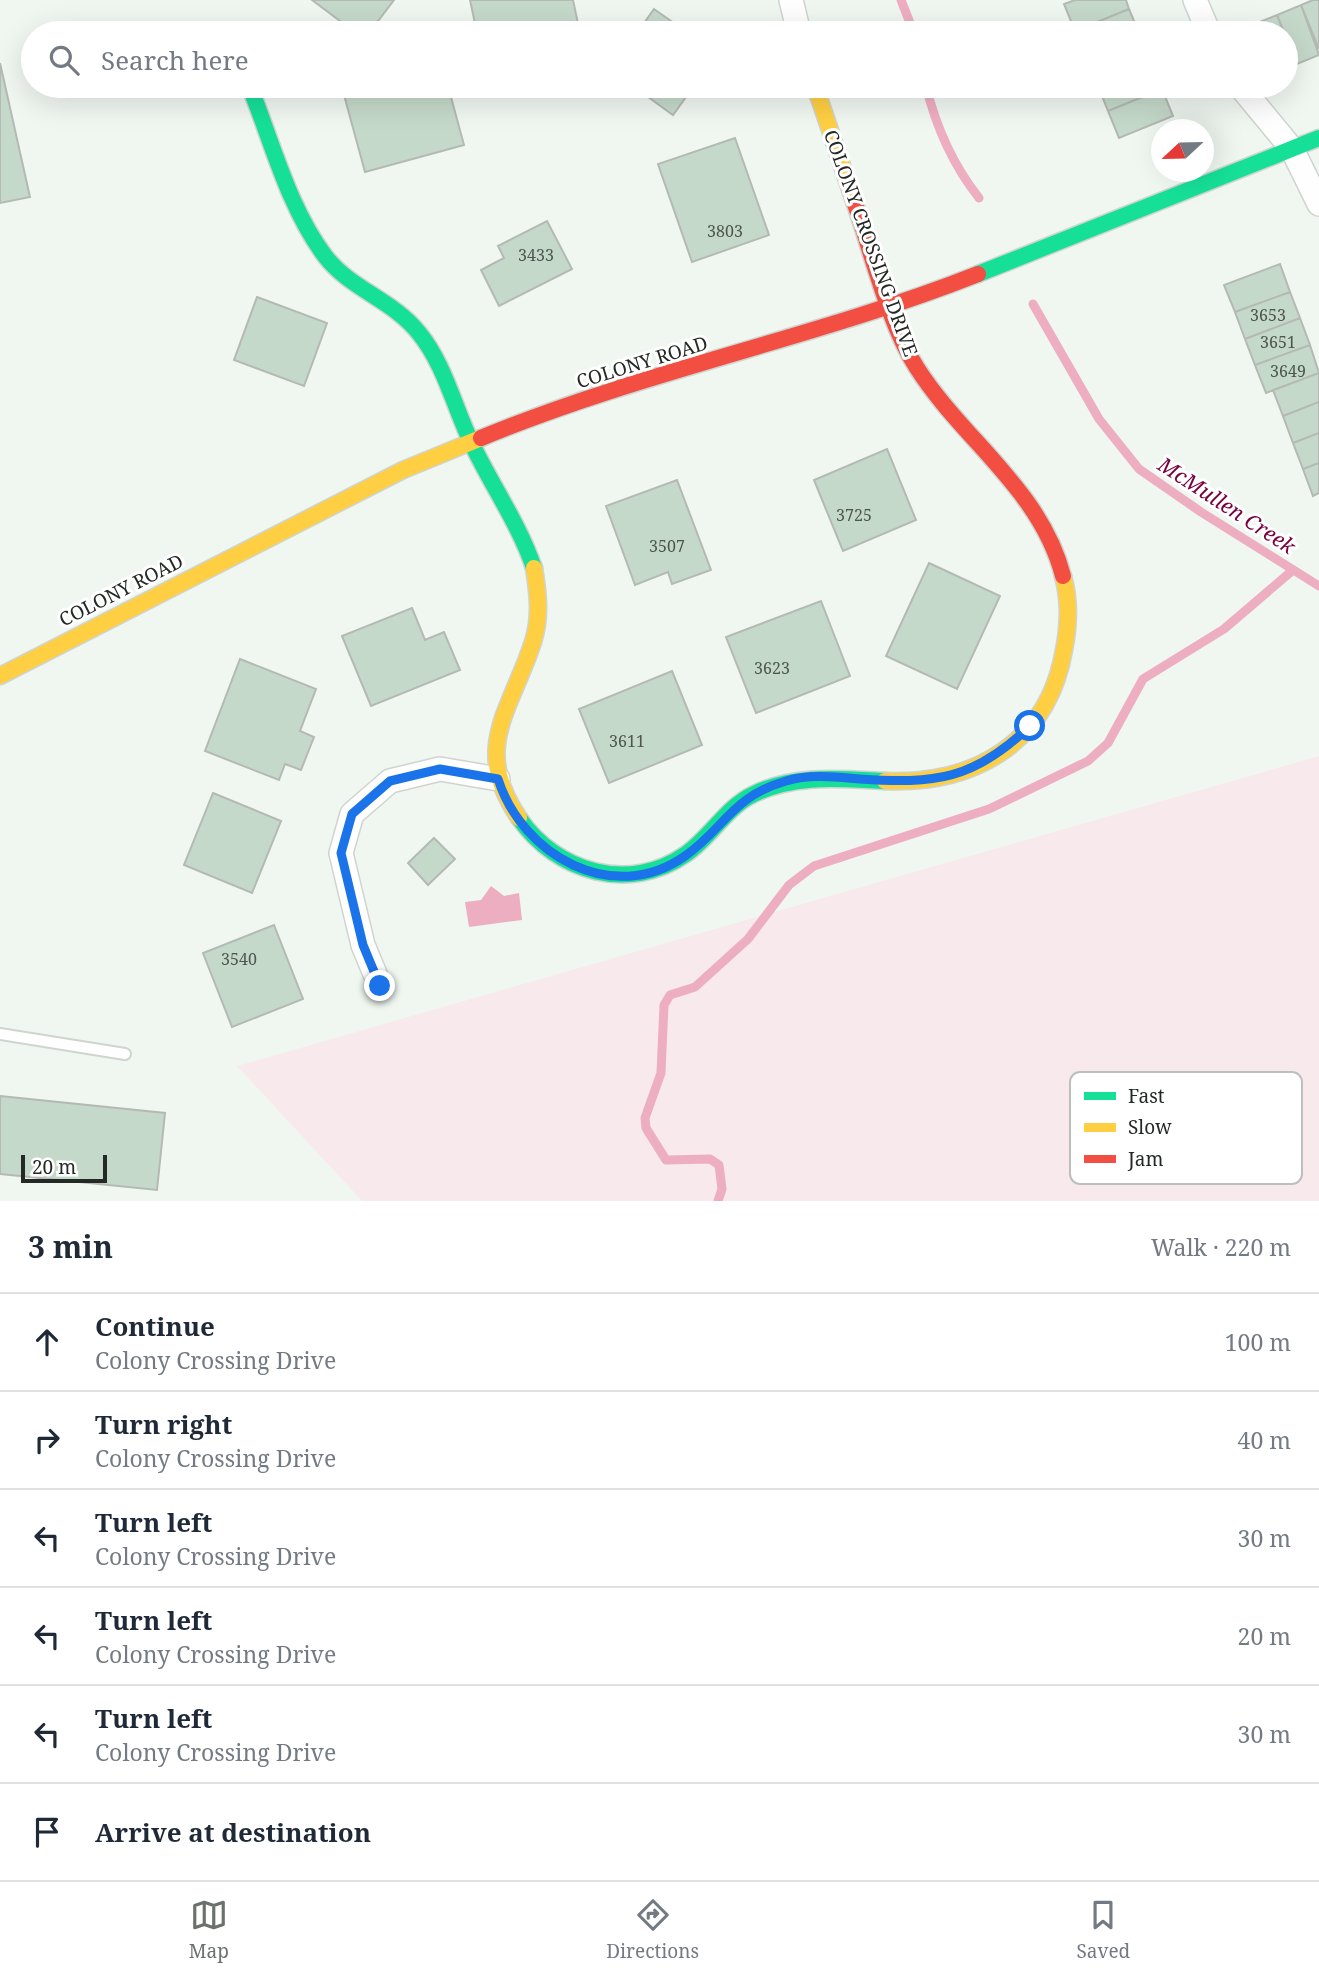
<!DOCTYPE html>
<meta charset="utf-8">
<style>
:root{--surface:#fff;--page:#f2f2f3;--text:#1f2937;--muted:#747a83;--line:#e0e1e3;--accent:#6b716c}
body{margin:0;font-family:"Noto Serif",serif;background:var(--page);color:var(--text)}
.compass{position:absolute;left:1151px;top:119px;width:63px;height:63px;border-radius:50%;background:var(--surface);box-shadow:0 7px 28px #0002;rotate:248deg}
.scale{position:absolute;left:21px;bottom:18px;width:86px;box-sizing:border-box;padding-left:7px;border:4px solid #242925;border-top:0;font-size:19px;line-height:24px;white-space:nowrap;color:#242925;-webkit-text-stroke:5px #fff;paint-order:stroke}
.stop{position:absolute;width:21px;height:21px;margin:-16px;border:5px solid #1a73e8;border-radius:50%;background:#fff}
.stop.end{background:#1a73e8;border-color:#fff;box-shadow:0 2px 7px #0008}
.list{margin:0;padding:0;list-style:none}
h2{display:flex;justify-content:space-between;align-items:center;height:91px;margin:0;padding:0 28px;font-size:30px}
h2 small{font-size:23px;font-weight:400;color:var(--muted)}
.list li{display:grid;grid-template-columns:46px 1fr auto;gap:21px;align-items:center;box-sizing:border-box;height:98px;padding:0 28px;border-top:2px solid var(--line)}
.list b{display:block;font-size:26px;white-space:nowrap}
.list p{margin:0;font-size:23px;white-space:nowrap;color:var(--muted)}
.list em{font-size:23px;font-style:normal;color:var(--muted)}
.icon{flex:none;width:38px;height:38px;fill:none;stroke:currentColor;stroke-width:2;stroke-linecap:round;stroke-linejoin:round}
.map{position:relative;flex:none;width:1319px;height:1201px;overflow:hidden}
.search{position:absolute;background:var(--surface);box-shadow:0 7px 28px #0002;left:21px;right:21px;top:21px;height:77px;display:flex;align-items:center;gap:18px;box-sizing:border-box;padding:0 24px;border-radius:38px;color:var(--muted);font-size:26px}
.sheet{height:679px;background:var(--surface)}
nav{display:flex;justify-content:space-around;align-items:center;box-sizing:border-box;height:98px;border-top:2px solid var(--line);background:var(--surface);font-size:19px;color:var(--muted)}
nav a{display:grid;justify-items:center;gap:4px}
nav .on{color:var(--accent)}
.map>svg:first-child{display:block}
.green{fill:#f8eaec}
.water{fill:#eeaec1}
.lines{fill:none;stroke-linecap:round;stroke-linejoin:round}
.stream{stroke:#eeaec1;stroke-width:9}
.building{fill:#c5d9ca;stroke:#b4b9b4;stroke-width:2}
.lane-casing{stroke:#cfd4d0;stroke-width:14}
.street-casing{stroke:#cfd4d0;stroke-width:26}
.fast-casing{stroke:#cfd4d0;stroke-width:19}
.slow-casing{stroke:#cfd4d0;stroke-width:19}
.jam-casing{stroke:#cfd4d0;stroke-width:19}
.lane{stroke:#fdfefd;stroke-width:10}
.street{stroke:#fdfefd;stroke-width:23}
.fast{stroke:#16e098;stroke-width:16}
.slow{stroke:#ffcf43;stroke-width:16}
.jam{stroke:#f24e42;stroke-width:16}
.route{stroke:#1a73e8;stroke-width:9}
.labels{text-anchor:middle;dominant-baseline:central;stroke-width:6;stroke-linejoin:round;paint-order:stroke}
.number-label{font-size:16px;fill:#4c554e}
.street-label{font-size:19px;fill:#242925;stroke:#fff}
.water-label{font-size:21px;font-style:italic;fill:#78013d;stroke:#fff}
.key{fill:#fff;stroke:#bdbfbe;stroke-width:2}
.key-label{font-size:19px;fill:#242925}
</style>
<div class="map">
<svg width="1319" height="1201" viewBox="0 0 1319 1201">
<rect width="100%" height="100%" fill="#f0f7f1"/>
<path class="green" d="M1319,756V1201H362L237,1066Z"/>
<path class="water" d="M491,886L504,896L519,893L522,920L469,927L465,902L481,900Z"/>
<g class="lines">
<path class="stream" d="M901,0L914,33
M926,86C936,127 953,165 979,198
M1033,304L1099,419L1139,469L1201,512L1319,586
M718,1201L722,1189L719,1165L710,1159L666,1160L646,1128L645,1118L661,1073L664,1005L670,995L695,987L748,939L789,885L814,866L989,809L1088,761L1108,743L1143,679L1224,629L1293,570"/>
</g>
<path class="building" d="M312,0H394L369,33H356Z
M470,0H573L580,33H477Z
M1075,0H1126L1129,9L1075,31L1064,4Z
M1313,0H1319V49L1301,5Z
M1301,5L1319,55L1297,64L1277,15Z
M654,9L688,33H637Z
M1129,9L1139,33H1076L1075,31Z
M1277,15L1284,33H1256L1252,25Z
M1286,36L1297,64L1286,69Z
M0,63L30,197L0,203Z
M377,86H448L464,145L365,172L344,95Z
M633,86H694L673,115Z
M1098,86H1161L1162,89L1108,111Z
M1162,89L1173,116L1119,138L1108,111Z
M735,138L769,235L692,262L658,164Z
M547,221L572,269L499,306L481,270L504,258L498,246Z
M1280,264L1290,292L1235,312L1224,285Z
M1290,292L1300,318L1245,339L1235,312Z
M257,297L327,323L304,386L234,360Z
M1300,318L1310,345L1255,365L1245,339Z
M1310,345L1319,373L1266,393L1255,365Z
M1319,373V402L1283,416L1273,390Z
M1319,402V433L1293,443L1283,416Z
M1319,433V463L1303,469L1293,443Z
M887,449L916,520L843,551L814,480Z
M1319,463V493L1313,496L1303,469Z
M677,480L711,570L672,584L668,572L635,585L606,506Z
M929,563L1000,596L957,689L886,656Z
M821,601L850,676L756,713L726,637Z
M412,608L425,640L444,632L460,670L371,706L342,636Z
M240,659L316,689L300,731L314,737L301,770L285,764L279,780L205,751Z
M672,671L702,745L609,783L579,709Z
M213,793L281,821L252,893L184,865Z
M434,838L455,859L428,885L408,863Z
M274,925L303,999L232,1027L203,953Z
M0,1096L165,1113L157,1190L0,1174Z"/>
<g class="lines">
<defs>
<path id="lane" d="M0,1034L125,1054"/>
<path id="street" d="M791,0L799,33
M1195,0L1209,33
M1240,86L1292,149L1319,204
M380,986L363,945L341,853L352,814L390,781L440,769L498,779"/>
<path id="fast" d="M251,90C273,145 289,208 325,256C350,289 393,300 419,333C445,365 454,407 472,444C492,486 519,524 534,568
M978,274L1319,138
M519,818C556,872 629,894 686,854C711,837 726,807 754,794C795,774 840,779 885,781"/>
<path id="slow" d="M815,86L855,204
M0,676L403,470L481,438
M885,781C974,785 1048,743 1064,650C1069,625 1070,601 1063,576
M519,818C471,748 511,710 533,642C541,617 538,593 534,568"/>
<path id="jam" d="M855,204C872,253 889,325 917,368C963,440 1041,490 1063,576
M481,438C642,371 816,338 978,274"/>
</defs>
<use href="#lane" class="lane-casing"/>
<use href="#street" class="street-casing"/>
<use href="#fast" class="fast-casing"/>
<use href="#slow" class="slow-casing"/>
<use href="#jam" class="jam-casing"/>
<use href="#lane" class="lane"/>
<use href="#street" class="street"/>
<use href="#fast" class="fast"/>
<use href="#slow" class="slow"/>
<use href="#jam" class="jam"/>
</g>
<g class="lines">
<path class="route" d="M380,986L363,945L341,853L352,814L390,781L440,769L498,779C522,855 613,907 685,856C725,828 731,797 786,781C810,774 835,777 860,779C935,784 974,780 1030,726"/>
</g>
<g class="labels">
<g class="number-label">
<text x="725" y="231">3803</text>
<text x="536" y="255">3433</text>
<text x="1268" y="315">3653</text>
<text x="1278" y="342">3651</text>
<text x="1288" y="371">3649</text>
<text x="854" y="515">3725</text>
<text x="667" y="546">3507</text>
<text x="772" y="668">3623</text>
<text x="627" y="741">3611</text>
<text x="239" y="959">3540</text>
</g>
<g class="street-label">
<text transform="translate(871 243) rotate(70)">COLONY CROSSING DRIVE</text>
<text transform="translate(642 362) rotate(-17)">COLONY ROAD</text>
<text transform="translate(121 590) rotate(-27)">COLONY ROAD</text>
</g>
<g class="water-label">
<text transform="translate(1227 505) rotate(33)">McMullen Creek</text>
</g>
</g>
<rect x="1070" y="1072" width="232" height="112" rx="10" class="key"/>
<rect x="1084" y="1092" width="32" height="8" fill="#16e098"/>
<rect x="1084" y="1123" width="32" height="9" fill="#ffcf43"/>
<rect x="1084" y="1155" width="32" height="8" fill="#f24e42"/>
<g class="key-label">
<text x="1128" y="1103">Fast</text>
<text x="1128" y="1134">Slow</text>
<text x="1128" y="1166">Jam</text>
</g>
</svg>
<svg class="compass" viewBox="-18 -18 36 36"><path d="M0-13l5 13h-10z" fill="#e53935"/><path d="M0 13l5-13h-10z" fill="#747a83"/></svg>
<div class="scale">20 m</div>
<div class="stop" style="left:1030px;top:726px"></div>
<div class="stop end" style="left:380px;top:986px"></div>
<div class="search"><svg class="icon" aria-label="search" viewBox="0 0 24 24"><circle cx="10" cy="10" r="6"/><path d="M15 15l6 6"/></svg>Search here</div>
</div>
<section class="sheet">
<h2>3 min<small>Walk · 220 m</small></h2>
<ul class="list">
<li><svg class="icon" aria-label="ahead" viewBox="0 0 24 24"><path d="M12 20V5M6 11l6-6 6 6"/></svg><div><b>Continue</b><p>Colony Crossing Drive</p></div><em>100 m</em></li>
<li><svg class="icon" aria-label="right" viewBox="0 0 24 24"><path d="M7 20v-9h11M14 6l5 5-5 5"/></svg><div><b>Turn right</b><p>Colony Crossing Drive</p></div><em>40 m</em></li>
<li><svg class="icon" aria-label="left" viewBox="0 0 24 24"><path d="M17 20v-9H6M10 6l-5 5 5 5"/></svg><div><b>Turn left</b><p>Colony Crossing Drive</p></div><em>30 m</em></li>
<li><svg class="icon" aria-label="left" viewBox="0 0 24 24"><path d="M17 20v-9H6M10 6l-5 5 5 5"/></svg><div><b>Turn left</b><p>Colony Crossing Drive</p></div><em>20 m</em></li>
<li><svg class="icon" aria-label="left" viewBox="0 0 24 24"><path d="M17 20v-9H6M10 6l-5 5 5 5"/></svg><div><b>Turn left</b><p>Colony Crossing Drive</p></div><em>30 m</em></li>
<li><svg class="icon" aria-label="arrive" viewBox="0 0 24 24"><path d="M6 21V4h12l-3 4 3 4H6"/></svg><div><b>Arrive at destination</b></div></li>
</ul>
</section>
<nav>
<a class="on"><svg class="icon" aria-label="map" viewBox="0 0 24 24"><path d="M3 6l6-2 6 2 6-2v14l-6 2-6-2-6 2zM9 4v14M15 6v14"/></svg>Map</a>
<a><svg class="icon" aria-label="directions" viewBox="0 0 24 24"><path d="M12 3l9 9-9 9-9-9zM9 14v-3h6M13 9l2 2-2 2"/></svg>Directions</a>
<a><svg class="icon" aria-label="saved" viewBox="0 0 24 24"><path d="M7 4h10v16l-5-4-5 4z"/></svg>Saved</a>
</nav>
